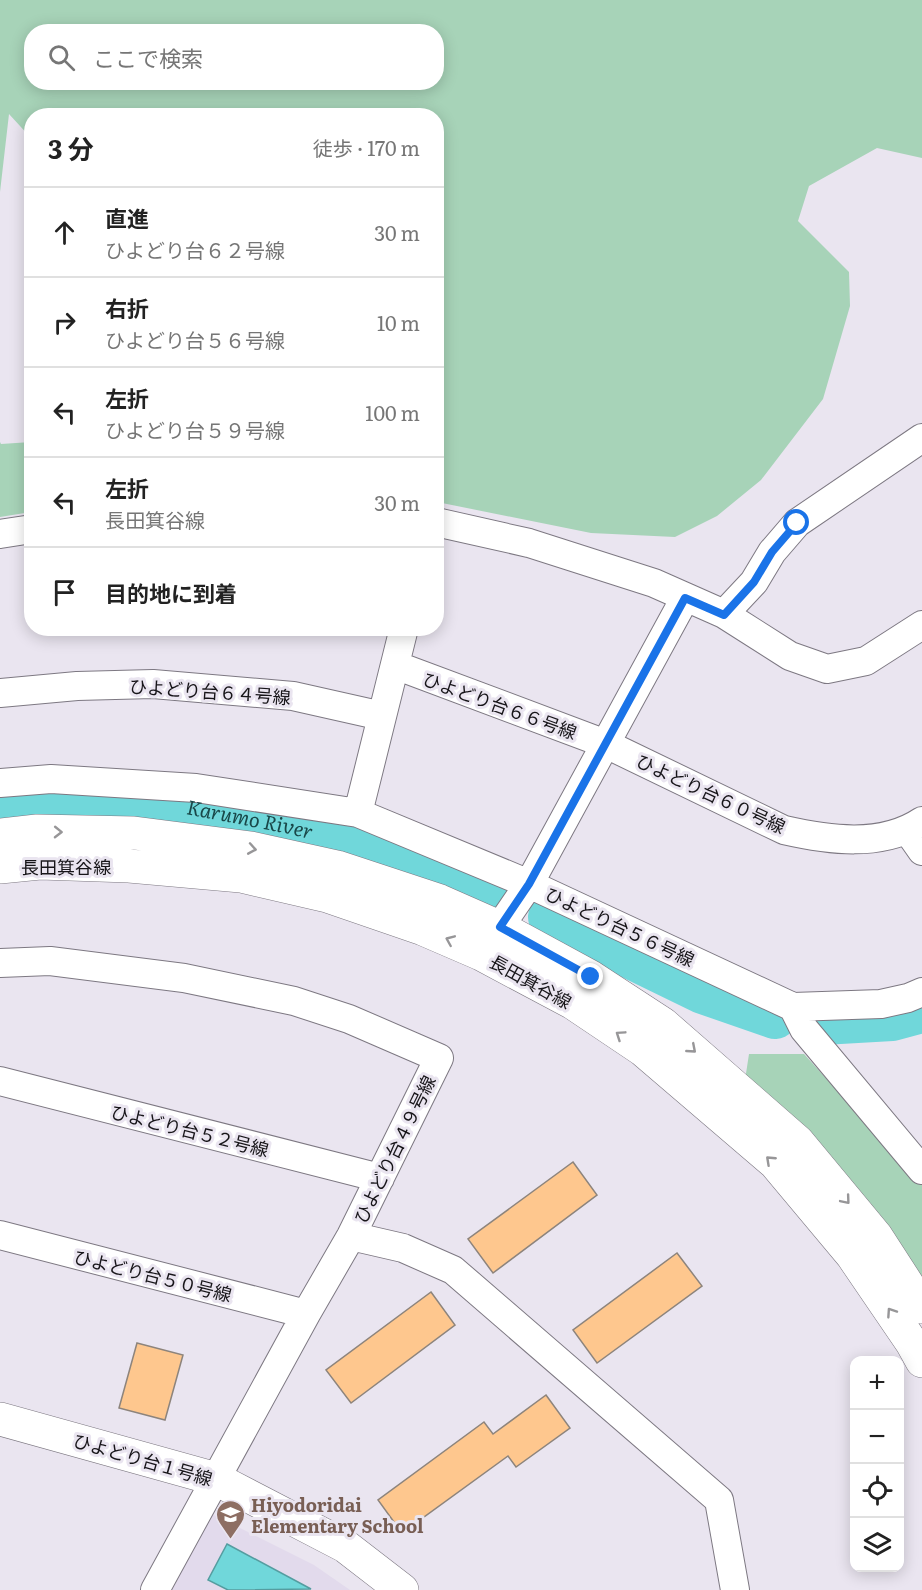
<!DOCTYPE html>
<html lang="ja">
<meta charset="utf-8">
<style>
:root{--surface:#fff;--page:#f6f6f6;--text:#222;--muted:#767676;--line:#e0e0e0}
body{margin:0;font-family:Literata,"Noto Sans JP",serif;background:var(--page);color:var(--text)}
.controls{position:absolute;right:18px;bottom:18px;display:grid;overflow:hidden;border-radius:12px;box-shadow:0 3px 15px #0003}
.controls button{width:54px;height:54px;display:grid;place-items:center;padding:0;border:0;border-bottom:2px solid var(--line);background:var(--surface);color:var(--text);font:30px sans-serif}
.stop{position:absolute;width:18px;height:18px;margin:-14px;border:4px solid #1a73e8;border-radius:50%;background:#fff}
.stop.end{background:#1a73e8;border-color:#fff;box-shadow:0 2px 6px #0008}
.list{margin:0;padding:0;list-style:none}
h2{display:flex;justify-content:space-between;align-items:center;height:78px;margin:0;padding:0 24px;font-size:26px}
h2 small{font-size:20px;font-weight:400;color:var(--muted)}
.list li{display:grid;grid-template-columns:39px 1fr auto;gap:18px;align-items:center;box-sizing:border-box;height:90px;padding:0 24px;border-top:2px solid var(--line)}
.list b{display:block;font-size:22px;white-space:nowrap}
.list p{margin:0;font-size:20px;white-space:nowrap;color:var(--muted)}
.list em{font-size:20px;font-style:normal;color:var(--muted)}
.icon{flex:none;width:33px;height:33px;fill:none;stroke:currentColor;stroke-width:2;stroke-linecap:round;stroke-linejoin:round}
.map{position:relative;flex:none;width:922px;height:1590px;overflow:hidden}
.search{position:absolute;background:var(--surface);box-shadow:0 3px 15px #0003;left:24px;top:24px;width:420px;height:66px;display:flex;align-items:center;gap:15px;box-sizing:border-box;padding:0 21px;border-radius:24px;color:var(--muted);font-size:22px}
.panel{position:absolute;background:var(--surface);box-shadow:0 3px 15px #0003;left:24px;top:108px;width:420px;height:528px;border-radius:24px}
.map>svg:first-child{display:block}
.built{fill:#e2daec}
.green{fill:#a7d3b8;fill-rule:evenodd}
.water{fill:#70d7da;stroke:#559da0;stroke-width:1.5}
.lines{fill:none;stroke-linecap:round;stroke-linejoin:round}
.river{stroke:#70d7da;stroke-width:46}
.building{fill:#fec78e;stroke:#8d847c;stroke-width:1.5}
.minor-casing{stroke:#7d7882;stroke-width:30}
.tertiary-casing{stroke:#7d7882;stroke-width:34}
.minor{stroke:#fff;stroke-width:28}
.tertiary{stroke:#fff;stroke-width:33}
.oneway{stroke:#979698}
.route{stroke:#1a73e8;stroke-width:8}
.labels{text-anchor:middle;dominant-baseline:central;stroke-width:6;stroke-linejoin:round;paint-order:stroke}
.street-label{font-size:18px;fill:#171519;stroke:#eae5f0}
.education-label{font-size:18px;font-weight:bold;fill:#785e54;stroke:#eae5f0;text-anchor:start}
.water-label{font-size:20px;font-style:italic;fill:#194849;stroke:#eae5f0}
</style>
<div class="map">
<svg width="922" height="1590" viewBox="0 0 922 1590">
<rect width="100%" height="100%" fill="#eae5f0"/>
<path class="built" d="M212,1514L314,1565L350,1590H170Z"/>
<path class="green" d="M0,0H922V158L877,148L809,186L798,221L849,272L850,306L823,399L761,480L717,516L675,537L591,533L437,502L436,116H32L31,138L9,114L0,192ZM32,32H436V82H32Z
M0,442L1,444L31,442V512L0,517Z
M749,1054H804L922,1184V1285L745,1080Z"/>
<path class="water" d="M227,1544L311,1589L228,1590L208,1580Z"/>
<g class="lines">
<g class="river">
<path id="s1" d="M0,807L166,801L291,825L409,855L492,890"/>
<path d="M551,917L703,991L775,1016"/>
<path d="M822,1022L892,1018L922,1010"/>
</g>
</g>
<path class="building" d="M573,1162L597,1195L493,1273L468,1239Z
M677,1253L702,1286L597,1363L573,1330Z
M431,1292L455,1325L351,1403L326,1370Z
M137,1343L183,1355L165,1420L119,1408Z
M546,1395L570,1428L516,1467L508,1456L402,1533L378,1500L484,1422L493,1434Z"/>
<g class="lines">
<defs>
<path id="minor" d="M436,522L529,543L654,583L724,614L790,656L827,669L866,661L922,625
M0,534L32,529
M724,614L754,582L772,552L797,523L922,438
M395,665L606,744L784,830C828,840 882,848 922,821
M0,693L77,686L153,684L293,696L382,716
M0,783L51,779L196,788L358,813L529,884L793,1007L881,1004L908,998L922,992
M358,813L404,628
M908,831L922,851
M488,944L529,884L685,598
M0,963L50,961L184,978L294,1001L349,1019L439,1058L351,1236L306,1314L155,1590
M793,1007L804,1029L922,1170
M0,1081L380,1178
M0,1235L306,1314
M351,1236L403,1248L453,1270L719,1500L735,1590"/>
<path id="tertiary" d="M0,835L37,831L134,833L251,848L337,867L440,901L499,927L591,977L663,1024L798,1142L876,1236L922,1307
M0,867L40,863L129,866L241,876L327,896L423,929L481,954L573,1003L643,1050L775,1163L852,1255L912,1343L922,1361
M0,1419L216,1479L345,1546L402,1590"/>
</defs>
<use href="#minor" class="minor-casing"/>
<use href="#tertiary" class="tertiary-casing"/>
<use href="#minor" class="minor"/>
<use href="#tertiary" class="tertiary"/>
</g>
<defs><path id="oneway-chevron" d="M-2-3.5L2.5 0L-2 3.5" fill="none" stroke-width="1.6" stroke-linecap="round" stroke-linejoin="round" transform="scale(1.5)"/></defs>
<g class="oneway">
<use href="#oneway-chevron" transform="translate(58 832) rotate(1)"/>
<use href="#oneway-chevron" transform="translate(252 849) rotate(10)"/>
<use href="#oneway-chevron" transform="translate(450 940) rotate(-157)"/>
<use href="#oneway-chevron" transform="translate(620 1035) rotate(-146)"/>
<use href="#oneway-chevron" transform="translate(692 1049) rotate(41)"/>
<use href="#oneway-chevron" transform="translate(770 1160) rotate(-137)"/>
<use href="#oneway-chevron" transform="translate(846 1200) rotate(50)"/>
<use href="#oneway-chevron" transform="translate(891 1312) rotate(-124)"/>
</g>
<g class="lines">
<path class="route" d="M591,977L500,927L529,884L685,598L724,615L754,582L772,552L797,523"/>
</g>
<defs>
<symbol id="school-pin" viewBox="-11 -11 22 30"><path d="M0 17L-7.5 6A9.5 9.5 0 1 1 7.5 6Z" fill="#8d6e63" stroke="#eae5f0"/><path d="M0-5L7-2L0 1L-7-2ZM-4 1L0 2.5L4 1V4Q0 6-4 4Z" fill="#fff"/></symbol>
</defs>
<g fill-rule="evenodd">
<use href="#school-pin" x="214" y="1498" width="33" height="45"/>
</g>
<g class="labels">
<g class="street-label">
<text transform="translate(210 691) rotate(4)">ひよどり台６４号線</text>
<text transform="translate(500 705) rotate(20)">ひよどり台６６号線</text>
<text transform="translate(711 793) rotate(25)">ひよどり台６０号線</text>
<text x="66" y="866">長田箕谷線</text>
<text transform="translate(620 926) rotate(25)">ひよどり台５６号線</text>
<text transform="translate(531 981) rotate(29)">長田箕谷線</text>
<text transform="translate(190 1130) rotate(14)">ひよどり台５２号線</text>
<text transform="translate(394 1149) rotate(-64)">ひよどり台４９号線</text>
<text transform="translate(153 1275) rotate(14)">ひよどり台５０号線</text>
<text transform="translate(143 1459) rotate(16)">ひよどり台１号線</text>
</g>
<g class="education-label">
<text x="251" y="1504">Hiyodoridai<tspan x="251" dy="21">Elementary School</tspan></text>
</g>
<g class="water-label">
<text stroke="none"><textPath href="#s1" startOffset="252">Karumo River</textPath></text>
</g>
</g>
</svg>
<div class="controls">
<button>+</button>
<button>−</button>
<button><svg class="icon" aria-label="locate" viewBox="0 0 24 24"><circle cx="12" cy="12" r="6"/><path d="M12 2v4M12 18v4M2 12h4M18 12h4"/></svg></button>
<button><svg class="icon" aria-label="layers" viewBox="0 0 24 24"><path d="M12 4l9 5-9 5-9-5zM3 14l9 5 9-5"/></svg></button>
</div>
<div class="stop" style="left:797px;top:523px"></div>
<div class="stop end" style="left:591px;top:977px"></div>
<div class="search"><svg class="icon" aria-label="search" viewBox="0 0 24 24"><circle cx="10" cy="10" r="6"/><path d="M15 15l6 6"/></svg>ここで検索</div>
<section class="panel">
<h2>3 分<small>徒歩 · 170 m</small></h2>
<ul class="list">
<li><svg class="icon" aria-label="ahead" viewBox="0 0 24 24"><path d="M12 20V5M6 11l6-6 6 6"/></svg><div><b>直進</b><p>ひよどり台６２号線</p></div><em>30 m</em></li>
<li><svg class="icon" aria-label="right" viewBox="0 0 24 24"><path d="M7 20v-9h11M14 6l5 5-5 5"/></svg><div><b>右折</b><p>ひよどり台５６号線</p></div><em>10 m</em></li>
<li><svg class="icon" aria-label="left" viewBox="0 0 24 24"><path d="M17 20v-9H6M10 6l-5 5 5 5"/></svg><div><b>左折</b><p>ひよどり台５９号線</p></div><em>100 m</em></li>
<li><svg class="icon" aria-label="left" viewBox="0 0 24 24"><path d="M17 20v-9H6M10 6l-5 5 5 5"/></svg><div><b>左折</b><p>長田箕谷線</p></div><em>30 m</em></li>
<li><svg class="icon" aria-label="arrive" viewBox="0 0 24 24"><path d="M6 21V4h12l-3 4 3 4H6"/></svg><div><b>目的地に到着</b></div></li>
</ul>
</section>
</div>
